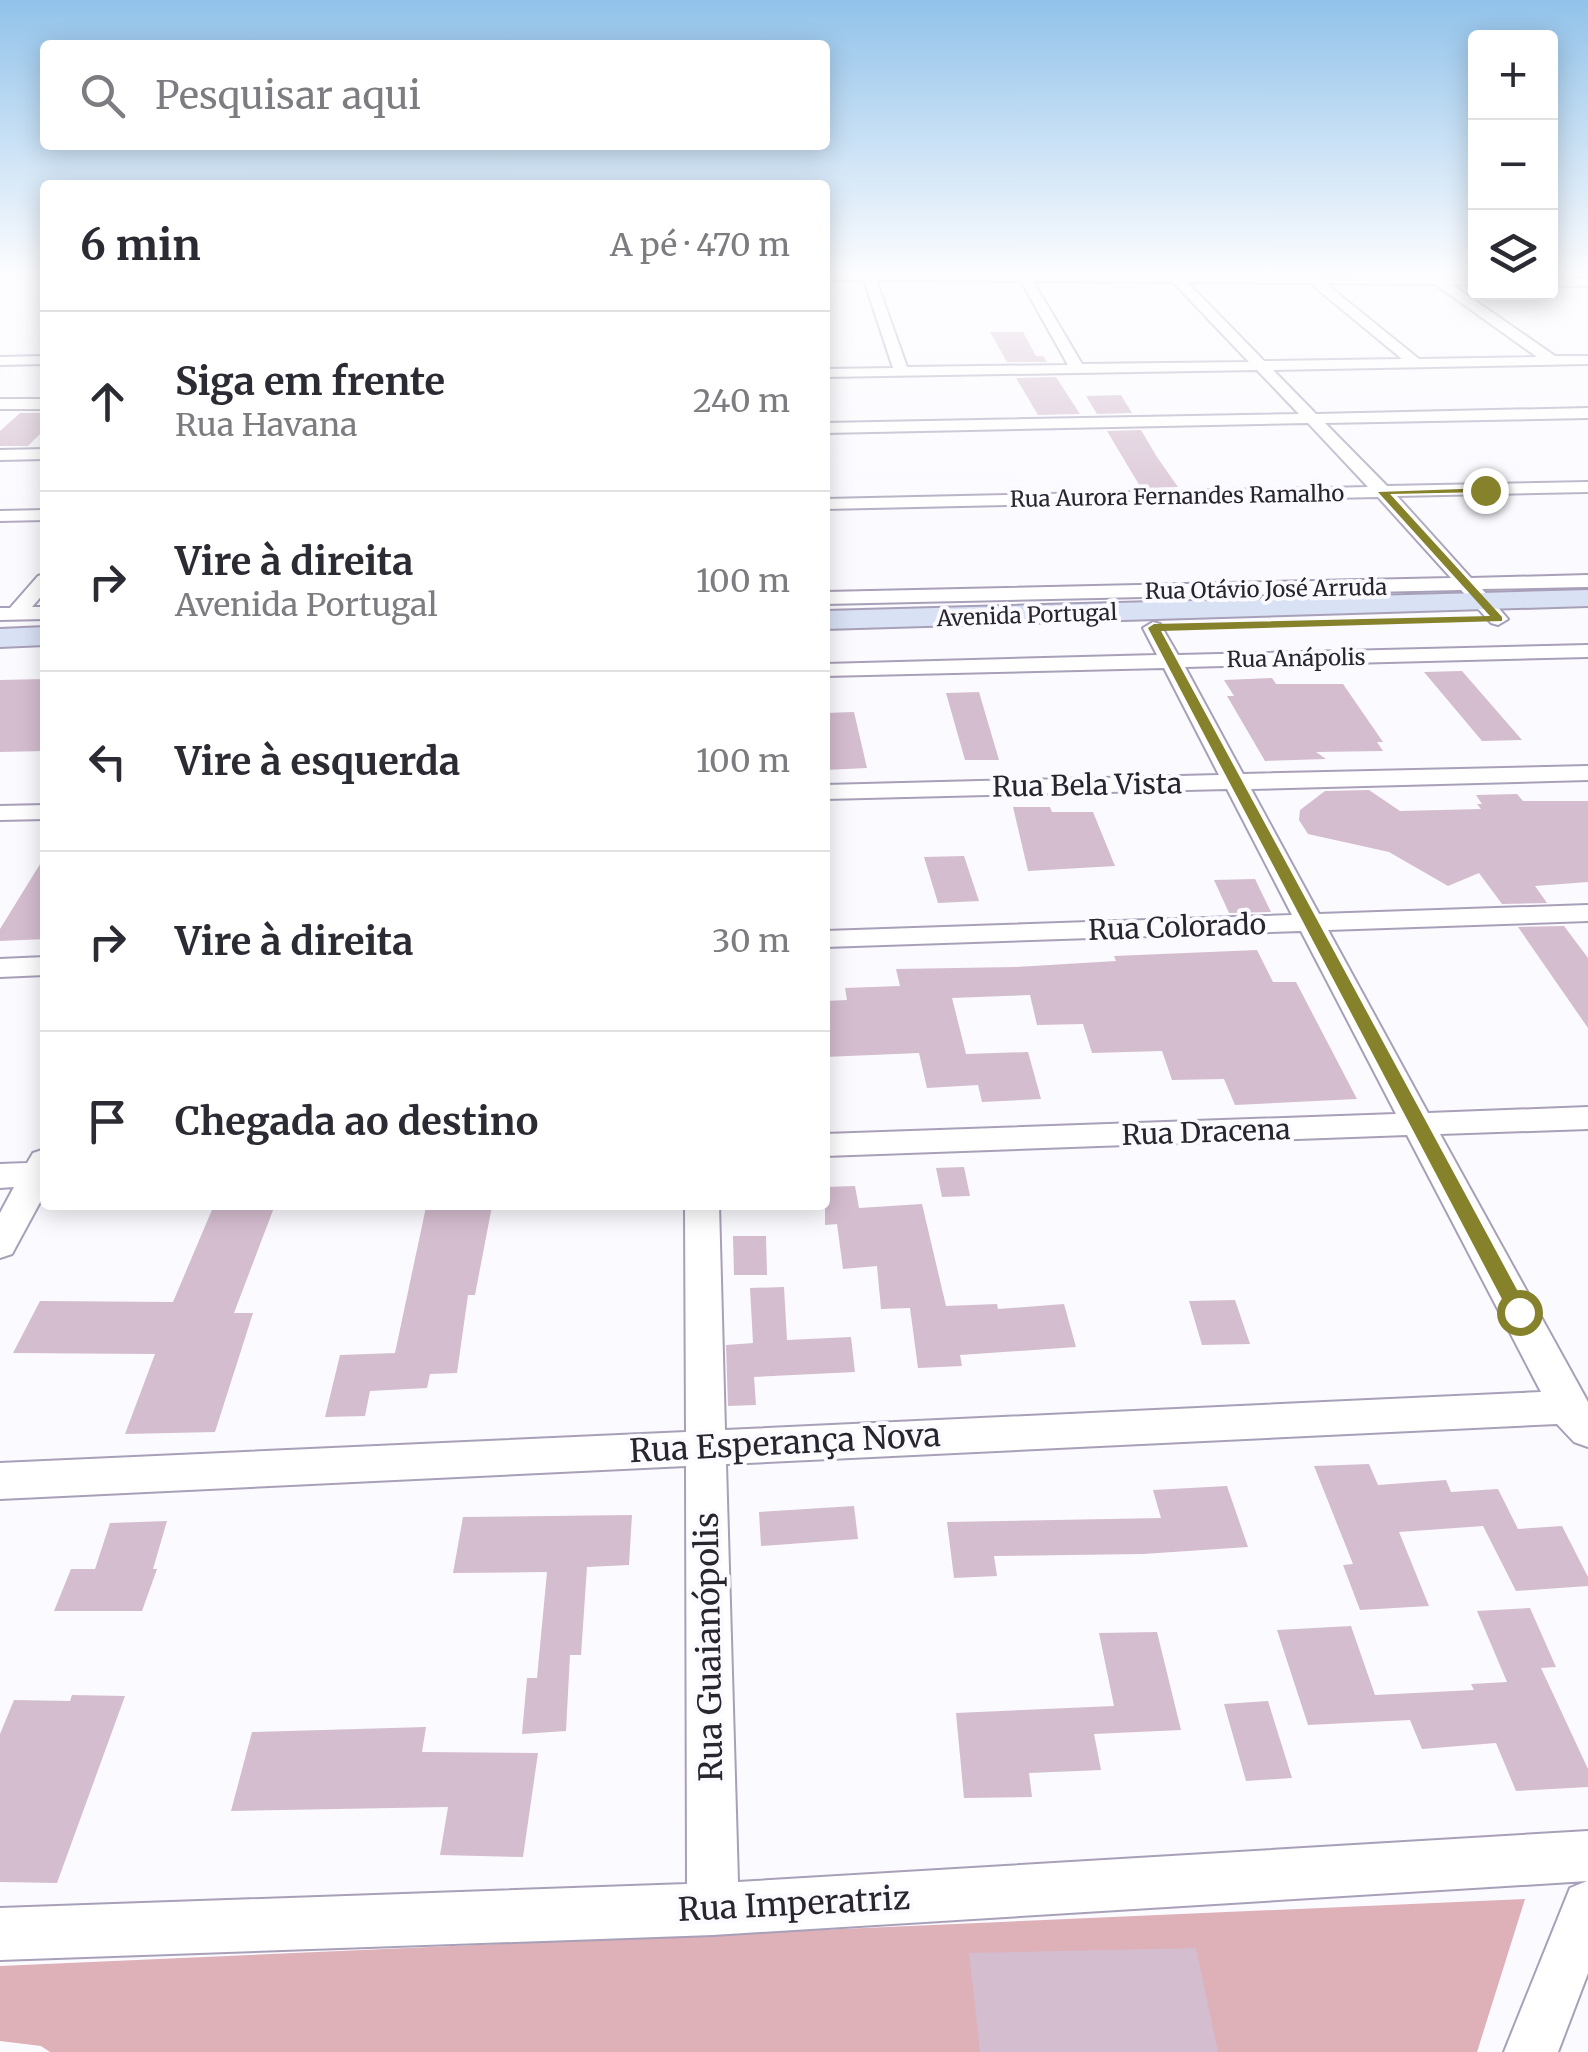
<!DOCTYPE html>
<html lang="pt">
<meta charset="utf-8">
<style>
:root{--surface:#fff;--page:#f7f7f7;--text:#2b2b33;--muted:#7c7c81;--line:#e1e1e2}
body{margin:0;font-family:Merriweather,serif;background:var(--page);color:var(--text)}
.controls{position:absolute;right:30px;top:30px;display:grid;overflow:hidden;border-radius:10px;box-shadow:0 5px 25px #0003}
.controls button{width:90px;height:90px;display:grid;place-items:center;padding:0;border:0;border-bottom:2px solid var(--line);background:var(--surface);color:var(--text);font:50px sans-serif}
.stop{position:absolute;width:30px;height:30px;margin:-22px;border:8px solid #85822b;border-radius:50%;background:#fff}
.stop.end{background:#85822b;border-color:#fff;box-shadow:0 2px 10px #0008}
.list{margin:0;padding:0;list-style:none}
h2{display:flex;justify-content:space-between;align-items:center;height:130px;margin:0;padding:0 40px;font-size:42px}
h2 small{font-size:32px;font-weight:400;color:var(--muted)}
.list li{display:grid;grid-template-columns:65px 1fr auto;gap:30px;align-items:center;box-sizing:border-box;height:180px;padding:0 40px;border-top:2px solid var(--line)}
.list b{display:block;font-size:38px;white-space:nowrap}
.list p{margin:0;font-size:32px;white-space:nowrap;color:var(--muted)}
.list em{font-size:32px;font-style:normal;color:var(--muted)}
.icon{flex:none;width:55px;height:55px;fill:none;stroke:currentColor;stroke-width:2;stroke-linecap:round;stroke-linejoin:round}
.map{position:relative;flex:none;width:1588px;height:2052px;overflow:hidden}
.search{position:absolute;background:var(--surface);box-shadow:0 5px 25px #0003;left:40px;top:40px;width:790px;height:110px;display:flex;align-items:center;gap:25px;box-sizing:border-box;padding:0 35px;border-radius:10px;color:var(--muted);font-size:38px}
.panel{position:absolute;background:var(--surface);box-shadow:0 5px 25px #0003;left:40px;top:180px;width:790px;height:1030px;border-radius:10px}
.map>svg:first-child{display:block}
.forest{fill:#deb0b8}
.building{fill:#d4bdcf}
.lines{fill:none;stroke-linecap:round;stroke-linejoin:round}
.minor-casing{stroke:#a8a0b8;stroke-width:4}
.secondary-casing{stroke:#a8a0b8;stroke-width:4}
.minor{fill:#fff;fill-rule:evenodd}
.secondary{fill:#d9e1f5;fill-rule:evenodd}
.route{fill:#85822b}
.labels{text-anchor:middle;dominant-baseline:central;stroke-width:8;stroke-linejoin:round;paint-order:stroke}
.far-street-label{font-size:22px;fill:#28252e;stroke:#fbfaff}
.street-label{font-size:28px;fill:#28252e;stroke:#fbfaff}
.near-street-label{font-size:32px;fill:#28252e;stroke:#fbfaff}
</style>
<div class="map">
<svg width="1588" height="2052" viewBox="0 0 1588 2052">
<rect width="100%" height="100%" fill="#fbfaff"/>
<path class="forest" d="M1525,1899L1477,2052H50L41,2046L0,2041V1966Z"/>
<path class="building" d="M990,332H1023L1036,356H1043L1047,362H1007Z
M1056,377L1080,414L1038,415L1016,378Z
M1121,395L1132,413L1097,414L1086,396Z
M20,413H45V429L28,446H0V431Z
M1141,430L1157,457L1178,487L1141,488L1107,431Z
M1462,671L1522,740L1482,741L1424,672Z
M1272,678L1276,684H1343L1383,742H1377L1383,751L1316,752L1326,759L1265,761L1227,696H1234L1224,680Z
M45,679V751L0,752V680Z
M979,692L999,760H965L946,693Z
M854,712L867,768L825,770V713Z
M1369,790L1400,811L1481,809L1477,804H1482L1476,795L1517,794L1523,801H1588V882L1535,886L1547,903L1502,904L1479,873L1448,886L1389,852L1308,834L1299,820L1300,810L1325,791Z
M1013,807H1050L1052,812H1093L1115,866L1028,871Z
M45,856V939L0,941V929Z
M964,856L979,901L938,903L924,857Z
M1255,879L1271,912L1229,913L1214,880Z
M1564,926L1588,958V1028L1518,927Z
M1257,950L1273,982H1296L1357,1099L1235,1105L1224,1079L1172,1080L1162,1051L1092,1053L1083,1024L1037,1025L1030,995L952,998L966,1054L1028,1052L1041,1099L982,1102L978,1085L927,1088L919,1053L825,1057V1001L847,1000L845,988L900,986L896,969L1016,967L1116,961L1114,956Z
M964,1167L970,1196L942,1197L936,1168Z
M855,1186L859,1208L922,1204L946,1306L997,1304L998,1309L1064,1304L1076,1347L960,1355L962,1366L918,1368L910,1308L881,1309L877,1266L843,1269L837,1224L825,1225V1187Z
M214,1205H275L234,1313H253L215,1432L125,1434L155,1354L13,1353L40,1301L173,1302Z
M492,1206L475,1295H468L457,1373L430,1374L427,1388L370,1391L365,1416L325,1417L340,1355L395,1353L426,1207Z
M733,1236H766L767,1275H734Z
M784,1287L787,1340L851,1337L855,1372L754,1377L756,1405L728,1406L726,1345L753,1343L750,1288Z
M1235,1300L1250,1344L1202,1345L1189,1301Z
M1369,1464L1378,1485L1446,1480L1451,1492L1498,1489L1518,1529L1562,1526L1588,1577V1586L1516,1591L1483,1526L1399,1532L1429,1606L1360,1610L1343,1565L1353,1564L1314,1466Z
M1227,1486L1248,1547L1143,1554L994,1556L997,1576L954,1578L947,1522L1161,1518L1153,1490Z
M854,1506L858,1539L761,1546L759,1512Z
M632,1515L629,1565L587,1567L581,1655H570L566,1731L522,1734L527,1678H537L547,1572L453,1573L463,1517Z
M167,1521L153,1569H157L142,1611H54L71,1569H95L110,1523Z
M1530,1608L1556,1667L1541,1668L1588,1769V1787L1516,1791L1496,1743L1422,1749L1410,1720L1308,1725L1277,1630L1351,1626L1375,1695L1474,1690L1471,1684L1507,1682L1477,1611Z
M1157,1632L1181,1730L1094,1734L1101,1770L1029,1773L1032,1797L964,1798L956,1713L1114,1706L1099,1633Z
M72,1695L125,1696L57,1883L0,1882V1734L14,1700L70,1701Z
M1268,1701L1292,1778L1246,1781L1224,1704Z
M426,1727L422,1752L538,1753L523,1857L440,1855L448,1807L231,1811L252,1732Z
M1196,1948L1218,2052H980L969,1953Z"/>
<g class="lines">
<defs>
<path id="minor" d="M825,272L1476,277V285L1451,284L1555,356H1588V364L1273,370L1316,414L1588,408V418L1325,423L1387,486L1588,482V492L1397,496L1471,578L1588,575V587L1482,589L1508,619L1498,625L1491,623L1461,590L825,604V592L1451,578L1378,497L825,509V499L1368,487L1308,423L825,433V423L1299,414L1257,370L825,377V369L893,368L864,280H825ZM876,280L1021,281L1068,365L907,367ZM1033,281L1173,282L1249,362L1082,364ZM1187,282L1310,283L1402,359L1264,361ZM1325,283L1435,284L1537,357L1419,359Z
M1550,278H1588V286H1550Z
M45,356V364L0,365V357Z
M0,399H45V409H0Z
M45,449V459L0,460V450Z
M45,510V520L0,521V511Z
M45,574V592L32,607H45V619L0,620V608H10L38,576Z
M1153,622L1160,624L1178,655L1588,645V657L1185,667L1243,774L1588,766V780L1251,789L1319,914L1588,905V921L1328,930L1428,1113L1588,1107V1129L1440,1134L1588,1402V1447L1574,1442L1557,1424L726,1464L738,1882L1588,1831V1973L1558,2052H1504L1570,1888L1587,1881L713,1935L0,1960V1908L687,1884L686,1466L0,1499V1463L686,1432L685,1205H719L725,1430L1541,1392L1407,1135L825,1156V1134L1396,1114L1301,931L825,947V931L1292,915L1227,789L825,799V785L1219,775L1164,668L825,676V664L1157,655L1143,628Z
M45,805V819L0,820V806Z
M45,957V975L0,977V959Z
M45,1149V1193L12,1254L0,1258V1213L14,1187L0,1188V1164L27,1163L33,1153Z"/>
<path id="secondary" d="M1588,590V606L825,629V611Z
M45,627V645L0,647V629Z"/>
</defs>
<use href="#minor" class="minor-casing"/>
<use href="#secondary" class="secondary-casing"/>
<use href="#minor" class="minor"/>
<use href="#secondary" class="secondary"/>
</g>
<linearGradient id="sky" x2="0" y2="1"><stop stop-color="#91c2ea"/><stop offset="0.49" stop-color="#fdfdff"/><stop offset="1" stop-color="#fdfdff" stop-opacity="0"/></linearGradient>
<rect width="1588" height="558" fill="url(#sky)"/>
<path class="route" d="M1489,488L1485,492L1390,494L1502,617V621L1161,631L1529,1312L1519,1320L1512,1318L1148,628L1154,624L1490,616L1378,492Z"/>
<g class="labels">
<g class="far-street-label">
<text transform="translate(1177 496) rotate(-1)">Rua Aurora Fernandes Ramalho</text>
<text transform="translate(1266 589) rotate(-1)">Rua Otávio José Arruda</text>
<text transform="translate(1027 615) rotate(-2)">Avenida Portugal</text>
<text transform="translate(1296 658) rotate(-1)">Rua Anápolis</text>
</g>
<g class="street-label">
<text transform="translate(1087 785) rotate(-1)">Rua Bela Vista</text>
<text transform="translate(1177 927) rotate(-2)">Rua Colorado</text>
<text transform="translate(1206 1132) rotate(-2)">Rua Dracena</text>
</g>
<g class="near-street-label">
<text transform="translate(785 1443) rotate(-3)">Rua Esperança Nova</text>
<text transform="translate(709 1647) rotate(-91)">Rua Guaianópolis</text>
<text transform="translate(794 1904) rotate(-3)">Rua Imperatriz</text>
</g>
</g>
</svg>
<div class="controls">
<button>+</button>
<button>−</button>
<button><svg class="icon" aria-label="layers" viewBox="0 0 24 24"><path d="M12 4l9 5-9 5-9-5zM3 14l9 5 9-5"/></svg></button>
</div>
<div class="stop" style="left:1519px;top:1312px"></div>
<div class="stop end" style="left:1485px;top:490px"></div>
<div class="search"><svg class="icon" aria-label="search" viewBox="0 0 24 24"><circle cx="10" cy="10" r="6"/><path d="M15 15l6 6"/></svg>Pesquisar aqui</div>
<section class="panel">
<h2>6 min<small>A pé · 470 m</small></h2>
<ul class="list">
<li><svg class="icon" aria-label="ahead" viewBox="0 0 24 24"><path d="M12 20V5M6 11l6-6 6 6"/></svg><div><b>Siga em frente</b><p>Rua Havana</p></div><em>240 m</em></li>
<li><svg class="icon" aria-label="right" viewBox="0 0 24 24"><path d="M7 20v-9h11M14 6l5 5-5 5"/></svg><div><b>Vire à direita</b><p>Avenida Portugal</p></div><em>100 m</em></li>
<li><svg class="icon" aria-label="left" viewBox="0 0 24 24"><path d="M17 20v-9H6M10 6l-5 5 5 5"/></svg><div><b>Vire à esquerda</b></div><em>100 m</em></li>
<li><svg class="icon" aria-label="right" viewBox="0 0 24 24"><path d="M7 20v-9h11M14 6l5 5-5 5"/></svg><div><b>Vire à direita</b></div><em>30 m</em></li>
<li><svg class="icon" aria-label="arrive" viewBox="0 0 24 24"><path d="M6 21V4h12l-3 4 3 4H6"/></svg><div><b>Chegada ao destino</b></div></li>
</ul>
</section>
</div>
